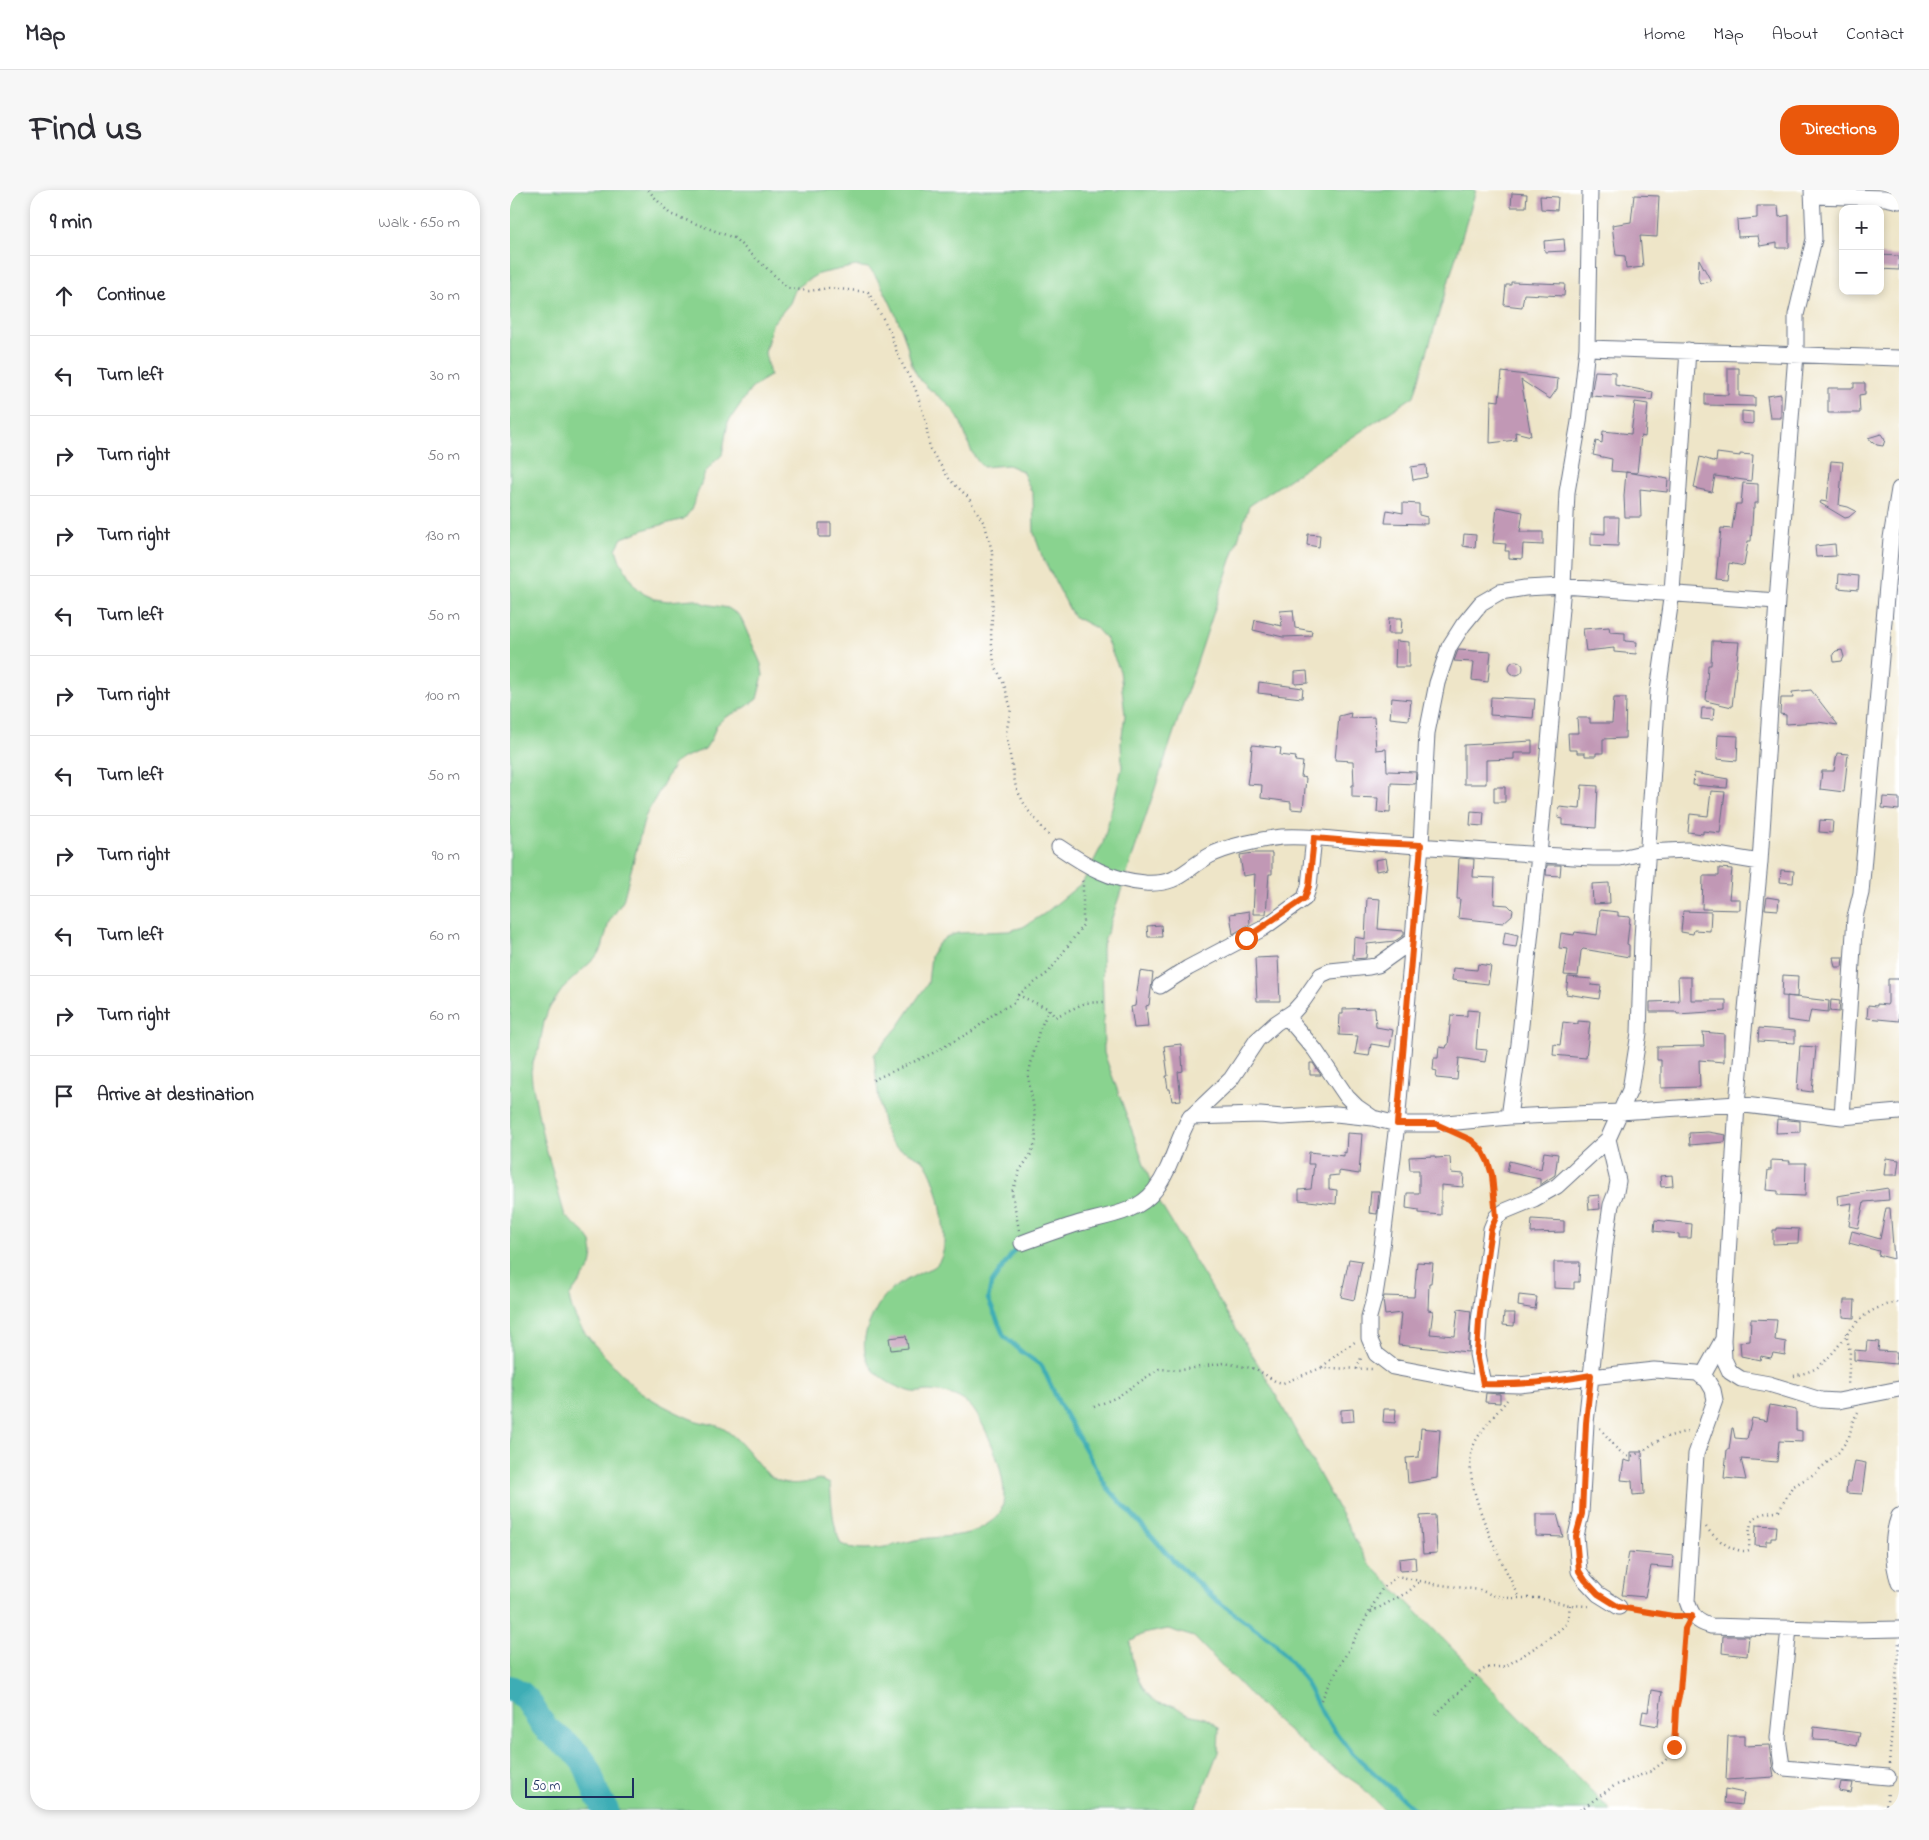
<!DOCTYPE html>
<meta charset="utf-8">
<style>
:root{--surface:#fff;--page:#f7f7f7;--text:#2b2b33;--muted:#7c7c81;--line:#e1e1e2;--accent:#ea580c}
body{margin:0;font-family:"Indie Flower",sans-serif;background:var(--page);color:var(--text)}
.controls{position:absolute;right:15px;top:15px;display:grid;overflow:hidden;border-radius:10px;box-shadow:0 2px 8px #0003}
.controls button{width:45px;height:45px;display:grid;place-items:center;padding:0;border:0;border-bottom:1px solid var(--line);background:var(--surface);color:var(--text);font:25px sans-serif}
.scale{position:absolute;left:15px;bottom:12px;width:109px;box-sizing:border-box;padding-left:5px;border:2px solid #1b2f5e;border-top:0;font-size:14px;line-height:18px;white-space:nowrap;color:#1b2f5e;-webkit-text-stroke:4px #fff;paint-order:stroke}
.stop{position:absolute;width:15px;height:15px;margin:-11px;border:4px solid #ea580c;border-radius:50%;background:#fff}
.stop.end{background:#ea580c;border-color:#fff;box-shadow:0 1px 5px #0008}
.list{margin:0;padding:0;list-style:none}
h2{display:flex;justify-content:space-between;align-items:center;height:65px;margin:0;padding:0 20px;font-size:21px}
h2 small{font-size:16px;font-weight:400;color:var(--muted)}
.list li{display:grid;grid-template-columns:32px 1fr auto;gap:15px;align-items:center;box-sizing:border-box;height:80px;padding:0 20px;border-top:1px solid var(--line)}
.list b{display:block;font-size:19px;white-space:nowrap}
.list em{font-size:16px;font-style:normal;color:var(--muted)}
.icon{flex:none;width:28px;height:28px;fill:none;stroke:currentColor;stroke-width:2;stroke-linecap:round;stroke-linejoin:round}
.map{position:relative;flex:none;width:1389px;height:1620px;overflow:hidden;border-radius:20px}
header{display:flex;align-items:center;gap:30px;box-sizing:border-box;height:70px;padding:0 25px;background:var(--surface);border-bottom:1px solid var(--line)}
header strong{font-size:24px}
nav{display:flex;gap:28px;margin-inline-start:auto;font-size:18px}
.intro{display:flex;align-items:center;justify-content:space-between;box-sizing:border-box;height:120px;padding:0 30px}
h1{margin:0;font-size:35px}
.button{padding:12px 22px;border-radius:20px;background:var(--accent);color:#fff;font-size:18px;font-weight:700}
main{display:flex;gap:30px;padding:0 30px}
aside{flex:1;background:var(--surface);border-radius:20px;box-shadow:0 2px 8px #0003}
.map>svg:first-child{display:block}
.green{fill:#89d38f;stroke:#528176;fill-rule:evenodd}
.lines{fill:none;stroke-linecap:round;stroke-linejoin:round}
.stream{stroke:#3cadb5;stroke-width:4.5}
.river{stroke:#3cadb5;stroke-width:26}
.building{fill:#c198b5}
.minor-casing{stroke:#656f83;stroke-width:17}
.path{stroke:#656f83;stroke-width:2.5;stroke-dasharray:1 4;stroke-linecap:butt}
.minor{stroke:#fff;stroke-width:15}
.route{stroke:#ea580c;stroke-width:6}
</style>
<header>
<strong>Map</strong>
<nav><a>Home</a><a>Map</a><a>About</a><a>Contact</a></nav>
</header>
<div class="intro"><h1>Find us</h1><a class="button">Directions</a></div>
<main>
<aside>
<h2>9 min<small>Walk · 650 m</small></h2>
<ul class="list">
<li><svg class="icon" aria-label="ahead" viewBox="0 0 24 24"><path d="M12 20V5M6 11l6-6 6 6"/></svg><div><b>Continue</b></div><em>30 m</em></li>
<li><svg class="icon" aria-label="left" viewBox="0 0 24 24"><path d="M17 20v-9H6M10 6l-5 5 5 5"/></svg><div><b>Turn left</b></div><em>30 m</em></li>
<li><svg class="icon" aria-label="right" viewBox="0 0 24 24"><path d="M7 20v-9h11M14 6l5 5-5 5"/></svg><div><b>Turn right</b></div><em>50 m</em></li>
<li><svg class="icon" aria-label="right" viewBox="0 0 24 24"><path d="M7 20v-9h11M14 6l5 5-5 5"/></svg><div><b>Turn right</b></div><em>130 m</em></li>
<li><svg class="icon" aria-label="left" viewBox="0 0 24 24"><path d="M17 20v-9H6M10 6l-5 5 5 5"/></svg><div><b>Turn left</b></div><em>50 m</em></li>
<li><svg class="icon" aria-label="right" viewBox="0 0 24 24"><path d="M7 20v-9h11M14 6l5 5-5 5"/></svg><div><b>Turn right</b></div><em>100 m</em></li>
<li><svg class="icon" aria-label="left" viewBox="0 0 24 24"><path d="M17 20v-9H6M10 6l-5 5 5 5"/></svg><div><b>Turn left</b></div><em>50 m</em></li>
<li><svg class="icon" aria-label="right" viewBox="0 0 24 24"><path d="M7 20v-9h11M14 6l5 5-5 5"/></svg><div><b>Turn right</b></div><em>90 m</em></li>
<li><svg class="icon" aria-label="left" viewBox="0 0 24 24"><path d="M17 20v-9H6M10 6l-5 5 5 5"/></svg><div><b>Turn left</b></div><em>60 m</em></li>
<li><svg class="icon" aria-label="right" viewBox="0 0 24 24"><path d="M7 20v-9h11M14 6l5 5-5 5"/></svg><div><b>Turn right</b></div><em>60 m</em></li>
<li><svg class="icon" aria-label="arrive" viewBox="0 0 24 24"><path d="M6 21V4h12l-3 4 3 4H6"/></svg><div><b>Arrive at destination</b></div></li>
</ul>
</aside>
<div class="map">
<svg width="1389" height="1620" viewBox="0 0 1389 1620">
<rect width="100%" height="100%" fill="#fff"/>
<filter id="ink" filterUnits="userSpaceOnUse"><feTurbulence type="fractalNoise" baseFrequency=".02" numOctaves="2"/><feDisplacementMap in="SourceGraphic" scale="10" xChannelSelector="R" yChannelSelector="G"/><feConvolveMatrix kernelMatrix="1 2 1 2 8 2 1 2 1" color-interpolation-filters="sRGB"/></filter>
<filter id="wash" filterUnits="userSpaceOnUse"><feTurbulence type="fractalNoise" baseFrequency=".0096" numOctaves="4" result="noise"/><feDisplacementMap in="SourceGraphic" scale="20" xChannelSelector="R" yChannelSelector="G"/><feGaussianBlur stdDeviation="1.12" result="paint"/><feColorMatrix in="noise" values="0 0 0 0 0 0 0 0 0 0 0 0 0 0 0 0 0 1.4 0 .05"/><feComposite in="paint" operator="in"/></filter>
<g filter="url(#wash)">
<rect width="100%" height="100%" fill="#eee5c8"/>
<path class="green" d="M0,0H966L904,206L739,316L592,758L594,863L646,1007L757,1189L857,1371L1100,1620H874L851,1596L808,1567L758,1523L684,1447L658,1439L633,1444L620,1452C621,1473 629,1503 649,1513C654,1515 660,1514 665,1516C669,1519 673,1522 678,1524C693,1528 697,1526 709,1538L708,1562L685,1620H0ZM346,76C350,77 354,77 358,78C369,84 391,135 395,149C399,161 400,174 407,185C416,200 433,207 443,220C458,239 455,260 473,277L498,275L512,281L523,305L524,343L532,366L563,426L586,438L596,449L610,481L615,525L611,552L612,578L593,653L573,692L534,724L513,737L499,741L448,743L436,747L427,755L421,766L418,793L388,837L364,865C366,883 370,940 381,952C388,960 402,963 411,969C427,981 435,1034 434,1053C434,1062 431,1072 424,1077C420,1080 414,1080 410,1083C383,1097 374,1101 361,1129C356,1140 353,1150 355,1162C359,1184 382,1197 403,1202C407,1203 413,1201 418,1201C435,1202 451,1205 463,1219C478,1239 505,1301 489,1324C484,1331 474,1336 467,1340C448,1348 426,1346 406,1350C382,1355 355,1365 331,1354C322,1334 322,1315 320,1294L309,1289C253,1307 253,1268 217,1241C207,1233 193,1234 181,1229C163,1221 143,1211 128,1200C120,1194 113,1185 106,1178C87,1157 64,1137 59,1107L81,1076L83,1064L81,1052L74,1042L55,1026L33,948L22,892L21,881L24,869L29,859L34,832L38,820L54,797L85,768L92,758L99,732L113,711L135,627L164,574L173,568L195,559L202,548L206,536L214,528L236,517L247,509L253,485L251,474L230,426L218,418L195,414L184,409L158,411L145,409L134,404L124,395L110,371L106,359L112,348L136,339L174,329L181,320L195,283L203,273L212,265L218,232L241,199L260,185L255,163L262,134L280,113L285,100L296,91L308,84Z"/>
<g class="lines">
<path class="stream" d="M504,1061L481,1094L478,1109L494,1146L512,1162L532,1176L549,1213L596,1296L662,1369L706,1410L764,1452L792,1486L815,1528L841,1562L905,1620"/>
<path class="river" d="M0,1498C24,1507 22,1526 38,1540C50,1550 64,1558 73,1571C81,1582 82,1595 88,1607C90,1611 93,1616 96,1620"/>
</g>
<g id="blocks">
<path class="building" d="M1002,3L1017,4L1016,17H1001Z
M1124,5L1149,6L1147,47L1130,46L1133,77L1116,79L1115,66L1106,65L1102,35L1121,32Z
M1030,6L1048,7L1047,20L1031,19Z
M1247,16H1268L1269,27L1279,25V58H1267V53L1250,56L1248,46L1228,47L1227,30L1247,28Z
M1054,49L1055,61L1035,62L1034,51Z
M1370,65L1389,66V80L1370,79Z
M1189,69L1201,91L1190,94L1188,88Z
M1001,92L1055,94L1054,106L1014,104L1012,117L994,115L996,95H1001Z
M1218,178H1229V206L1245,207V216L1195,215V204L1218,205Z
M1085,181L1105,182V195L1143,202L1142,210L1081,206Z
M992,182L1048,189L1047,199L1040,209L1011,190L1021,246L1005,242L1006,250L980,253L981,210L989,211Z
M1344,193H1355V204L1349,205L1350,223H1318V198H1344Z
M1271,204V228H1260L1257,206Z
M1125,212L1138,214L1135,247L1131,246L1127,283L1101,281L1102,269L1083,265L1086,251L1092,253L1093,241L1121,244Z
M1232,221L1243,222V234L1232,233Z
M1371,244L1375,250L1373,256L1367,255L1358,248Z
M1207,263L1230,266V264L1243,265L1241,291L1205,286L1202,302L1184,298L1190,267L1206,272Z
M1321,271L1333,272L1329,315L1338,317L1346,321L1339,327L1335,328L1310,313L1311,311L1317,312Z
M916,275L917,287L903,290L901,277Z
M1116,282L1158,289L1157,302L1130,299L1131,327H1115L1114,306Z
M1233,293L1248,294V313H1245V318H1243L1241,351H1238L1234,376L1219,373L1217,390L1206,389L1211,338L1222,339L1226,314H1231Z
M893,313L909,314V325L917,327V334L875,333L877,320L893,323Z
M987,317L1013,322L1010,342H1033V355L1013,354L1012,369L999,368V361H995L996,354L983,353Z
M1095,327H1109L1108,356L1081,355V343L1095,344Z
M309,333H321V347H309Z
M798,344L810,345L809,357L797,355Z
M954,344L966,345L965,358L953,356Z
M1325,354L1326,366L1306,367L1305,356Z
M1329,384L1349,386L1348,400L1328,398Z
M783,420L785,438L802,441L801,446L773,447L743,440L745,430L772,436L770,421Z
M879,428H892L891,444H878Z
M1099,437L1100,442L1115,443V451L1127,452L1126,464L1104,462V458L1076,461L1073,439Z
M886,451L899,452V477H885Z
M1202,451L1229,452L1222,517L1196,511L1198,475H1201Z
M948,460L981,462L978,492L962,490L964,472L944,471Z
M1332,460L1334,467L1332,471L1324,472L1323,464L1326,461Z
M999 478a7 7 0 1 1 14 0a7 7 0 1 1-14 0Z
M797,481L798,493L785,494V482Z
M749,492L793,498L792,508L748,503Z
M1301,500L1328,535L1308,532L1276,534V525L1270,524L1271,508H1283L1282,502Z
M981,507L1025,509L1023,528L980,525Z
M882,508L901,510L899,530L880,528Z
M1104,508H1116L1115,548L1093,549V563H1086V566H1075V563H1067V560H1059L1058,543H1068L1067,528H1080V533H1102Z
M1192,518H1204L1203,530L1191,529Z
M841,523L840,528L864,527L866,560L876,559L877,581L906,582L905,594L881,593L880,623L867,622L868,608L842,607V595H844L843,571L825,570L829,526Z
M1208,545L1228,546L1227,571L1207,569Z
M1022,551V563H1004V569L976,570V594H954V555Z
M742,555L771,558L770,565L786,567L785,571L793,572L791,587L796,588L793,620L781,619V612L751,608L752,595L737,594L739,581L740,582Z
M1327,563L1338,564L1334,602L1310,599L1312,581H1324Z
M1184,583L1218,589L1217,598L1183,595Z
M1072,595L1088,596L1086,638L1052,635V629L1048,628L1049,617L1070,619Z
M984,597H995V612H984Z
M1201,601L1215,602L1210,643L1193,641V644L1178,642L1180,624L1198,626Z
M1373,607L1389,608V620L1372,618Z
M961,621L974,622L973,636L960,635Z
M1310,630L1323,631L1322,643L1309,642Z
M743,663H762V684H759L756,724H743L745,684L733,686L730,665Z
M876,668L878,679L866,681L865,670Z
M949,668L964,669L963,687L985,688L984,714L998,715L1003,720L1002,725L993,733L948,728L950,709H947Z
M1037,675H1051L1050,686L1036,685Z
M1209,678L1222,679L1219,709H1230V720L1192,719L1193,686H1209Z
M1271,680L1284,681L1283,693L1270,692Z
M1099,693L1100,713L1083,714L1082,694Z
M1257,707L1269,709L1268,720L1255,719Z
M857,708L870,709L868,739L894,741V745L885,751L857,754L856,768L843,769L844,747L855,749Z
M1090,720L1108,722V726L1120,727L1117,754L1119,755V767L1073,759L1071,761L1068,786L1054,785L1058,759L1049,758L1051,743L1064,745L1065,742L1087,745Z
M739,721L740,734L723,744L720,724Z
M1173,721L1201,722L1200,741L1184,740L1183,744L1171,742Z
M651,735L652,747H638L637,736Z
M995,742L1008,745L1006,757L993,755Z
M768,767L770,811H747L745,768Z
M1323,767H1333L1332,777H1325Z
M968,774L981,776L978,794L942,790L943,778L967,780Z
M630,781L643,783L639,815L636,816L638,837L624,838L621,817L625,816Z
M1273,785L1288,786L1287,807L1272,806Z
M1058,787L1082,789L1081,795L1091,796L1089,809L1056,804Z
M1168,787H1181V810H1216V821L1167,824V822H1140V812L1169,811Z
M1378,789H1389V831L1357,828L1358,815L1367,816V814L1377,815L1378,813Z
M1277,806L1319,811L1318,822L1301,820L1298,833L1277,830Z
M1321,810L1330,811L1329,822L1320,821Z
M865,818L866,837L883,840L880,857L861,854L859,866L845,864L848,846L829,845L830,824H833V819Z
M957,820L969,821L966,859L977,860L975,872L949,868L947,890L926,888L927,881L923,880L924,868H928L929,857L936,858L937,855H938L941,825L957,826Z
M1068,831L1080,832L1076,868L1043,865L1044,854L1050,855L1053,832L1068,834Z
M1249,838L1285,841V853L1248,851Z
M1193,842L1214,844V872L1189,870L1190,897L1151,898V870H1147V857L1194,856Z
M671,854L673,881L668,882L671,910L662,911L660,899H658L656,886H658L654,856Z
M1290,856L1306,857L1302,902L1287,900Z
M800,873H803L811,885H800Z
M1267,929L1290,931V942L1266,943Z
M1198,942L1216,945L1215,952L1180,955L1179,943Z
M837,943L852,944L849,984L829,981V985L819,986V999L827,1000L826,1014L789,1010V1000L801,999L804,974H798L799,962L834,966V962L836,963Z
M1034,962L1048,964L1045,985L1030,995V989L997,982L999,971L1031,979Z
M925,966L926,968L940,967L941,983L954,984L953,997L931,995V1025L909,1023V1020L896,1018L897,1003H909V980H900L899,967Z
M1376,968L1389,970L1387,985H1374Z
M1261,970L1280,971L1279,973H1296L1295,1006L1268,1005V1001L1256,1000L1258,980H1261Z
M1162,985L1163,996L1151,997L1150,986Z
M1378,998L1379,1010L1354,1012L1348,1038L1339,1036L1342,1013L1328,1015L1327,1006Z
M861,1001H869L867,1024L859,1023Z
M1089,1005L1090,1019L1079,1020L1078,1006Z
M1376,1018H1380L1384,1069L1368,1065L1369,1061L1339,1053L1342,1041L1370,1049Z
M1022,1029L1054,1031V1042L1021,1043Z
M1145,1030L1182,1034L1181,1048H1169V1044L1144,1041Z
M1267,1038L1289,1039L1288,1053L1263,1054V1040H1267Z
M839,1069L852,1071L844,1110L831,1107Z
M907,1072L923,1073L921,1093H919L918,1120L923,1121L920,1144L945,1146L948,1119L961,1121L958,1162L888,1155L891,1123L875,1125L873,1110L874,1106L904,1107Z
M1044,1072H1070L1069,1092H1064V1099L1044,1098Z
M1009,1105L1027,1107L1025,1119L1008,1116Z
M1334,1110H1345L1344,1128L1333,1127Z
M994,1123H1005L1004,1136L993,1135Z
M1241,1129L1267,1130L1265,1150L1276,1152L1275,1165L1263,1163L1261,1168L1251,1166L1250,1170L1231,1166L1230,1152L1240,1151Z
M396,1146L398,1158L381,1160L379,1148Z
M1357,1151L1369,1152L1368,1161L1387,1162L1386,1174L1344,1170V1160L1356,1161Z
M976,1203L990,1204V1213L975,1212Z
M1260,1215L1286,1220V1240L1292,1241V1252L1269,1251L1267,1272L1231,1269L1236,1290L1214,1288L1217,1260H1219L1222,1238H1223L1225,1248L1237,1249L1242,1228L1257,1231Z
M843,1219L844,1231L831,1232V1220Z
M874,1219H886L885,1233L873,1232Z
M911,1238L930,1240L927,1288L898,1293L896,1268L909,1267Z
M1121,1262H1132L1134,1304L1123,1305L1122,1291L1111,1290L1114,1270L1121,1272Z
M1345,1271L1356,1273L1352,1304L1336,1303L1337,1292H1341Z
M1026,1324H1047L1053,1347L1026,1346Z
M925,1325L927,1363L913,1364L910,1326Z
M1246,1335L1267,1336L1266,1348H1261V1351H1256V1356L1245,1355Z
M1119,1362L1164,1366L1163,1378L1141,1376L1135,1407L1112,1405Z
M905,1367L906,1380L890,1381L889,1369Z
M1213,1446H1239L1237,1466L1212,1463Z
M1141,1500L1152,1502L1148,1536L1131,1533L1133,1521L1138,1522Z
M1304,1537L1350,1543L1347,1556L1323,1551L1303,1550Z
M1218,1546H1234V1556L1259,1555L1264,1587L1216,1590Z
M1331,1592L1343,1593L1341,1603L1329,1601Z
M1215,1599L1234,1603L1232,1615L1214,1613Z"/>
</g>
</g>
<g filter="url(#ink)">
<use href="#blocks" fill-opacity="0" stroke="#656f83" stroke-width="1"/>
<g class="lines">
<defs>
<path id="minor" d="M1302,0L1304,49L1286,125V164L1267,411L1250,672L1227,914L1213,1150L1214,1169L1220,1182L1231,1189L1259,1194L1311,1210L1328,1211L1389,1199
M1302,6L1375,8L1389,11
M1077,158L1389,168
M549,657C577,676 600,690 635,693C668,695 673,681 699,666C715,657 752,649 772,647C803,645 835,651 866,653C939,658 1012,664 1084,668H1110L1137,662L1177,660L1250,672
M650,796L678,778L752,739L795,708L799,696L804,647
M776,826L805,860L837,907L847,917L863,928
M1389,922L1332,927L1227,914L1110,922L999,927L926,934H887L870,1073L865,1105L859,1127V1148L866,1164L883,1177L973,1194L1009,1195L1144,1180L1187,1183L1197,1190L1203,1200L1205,1210L1186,1264L1177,1411C1182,1426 1186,1432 1201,1436L1340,1440L1389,1439
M681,927L721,889L747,850L766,833L784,821L793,811L811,785L820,781L859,777L868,775L903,750
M999,927L1009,854L1029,665L1053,396L1057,302L1069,232L1077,158L1080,0
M1332,927L1345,727L1351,703L1381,348L1389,299
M1098,949L1108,991L1106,1002L1101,1015L1095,1056L1076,1233L1071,1324L1066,1346L1069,1381L1075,1390L1088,1404L1109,1417
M512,1053C531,1046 550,1039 570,1033C596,1026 628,1023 645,1000C662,978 666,951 680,927L750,925L772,927L826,924L863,928L887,934L911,655L917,543L927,493L939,457L953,435L971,413L990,402L1015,398L1053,396L1267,411
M1192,1187L1212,1151
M973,1194L967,1164L969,1131L981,1039L986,1027L995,1021L1024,1009L1047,996L1098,949L1120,900L1129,843L1132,748L1148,501L1162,402L1178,160
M1389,1326C1381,1348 1382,1371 1389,1393
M1279,1438L1268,1548L1272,1576L1274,1578L1378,1587"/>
</defs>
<use href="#minor" class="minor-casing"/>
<path class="path" d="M138,0L160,24L224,48L278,98L299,101L319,98L358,102L379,139L388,166L405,198L415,229L420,259L440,290L458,307L475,335L482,361L483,407L481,447L484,473L494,494L501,519L496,543L506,598L517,619L540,647
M508,805L539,782L573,735V692L571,689
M363,890L421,864L464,840L486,822L504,813L508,805L539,819L545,827L575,813L594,812
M953,946C983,961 980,982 984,1011
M509,1040L502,1002L510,980L521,964L526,950L524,919L518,886L529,841L539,819
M1336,1143L1340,1162L1338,1195
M812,1177L831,1161L845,1152
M847,1179L851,1168
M1284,1186C1292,1184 1303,1181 1309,1176C1342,1149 1339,1121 1389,1112
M997,1210C987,1223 969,1241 963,1257C949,1292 993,1375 1010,1408
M584,1217L607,1207L649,1179L672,1180L714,1173L746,1179L765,1191L773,1193L811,1178L862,1179
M1090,1238L1107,1259L1117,1267L1125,1265L1153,1248L1178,1241
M1196,1337C1204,1348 1226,1365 1239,1360C1240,1347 1236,1328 1252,1324C1258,1322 1263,1323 1269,1321L1282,1297L1304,1284L1329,1262L1339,1247L1343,1231L1348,1222
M1124,1419L1168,1426
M861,1422L898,1402L910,1391
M811,1510L872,1399L887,1386L924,1394L970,1400L982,1405L999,1408H1028L1060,1415L1078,1416
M926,1524L972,1480C981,1476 987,1478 995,1476C1001,1474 1054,1439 1056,1434C1059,1429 1059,1421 1060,1415
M1379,1574L1389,1452
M1070,1620L1104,1596L1141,1581L1155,1571L1165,1557L1166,1519L1170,1501L1176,1438
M1376,1620L1378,1602"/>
<use href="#minor" class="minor"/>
</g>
</g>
<g class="lines" filter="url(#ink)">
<path class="route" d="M736,748L795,708L799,696L804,648L865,653L911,655L887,934H926L961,950L972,960L978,972L982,985L986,1027L981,1039L978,1059L969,1131L967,1164L973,1194C1010,1195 1045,1192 1081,1185L1076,1233L1072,1324L1066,1346L1069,1381L1075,1390L1088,1404L1109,1417L1163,1426H1182L1175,1439L1170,1501L1166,1519L1164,1557"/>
</g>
</svg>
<div class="controls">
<button>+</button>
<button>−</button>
</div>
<div class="scale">50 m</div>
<div class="stop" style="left:736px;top:748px"></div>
<div class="stop end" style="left:1164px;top:1557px"></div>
</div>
</main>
